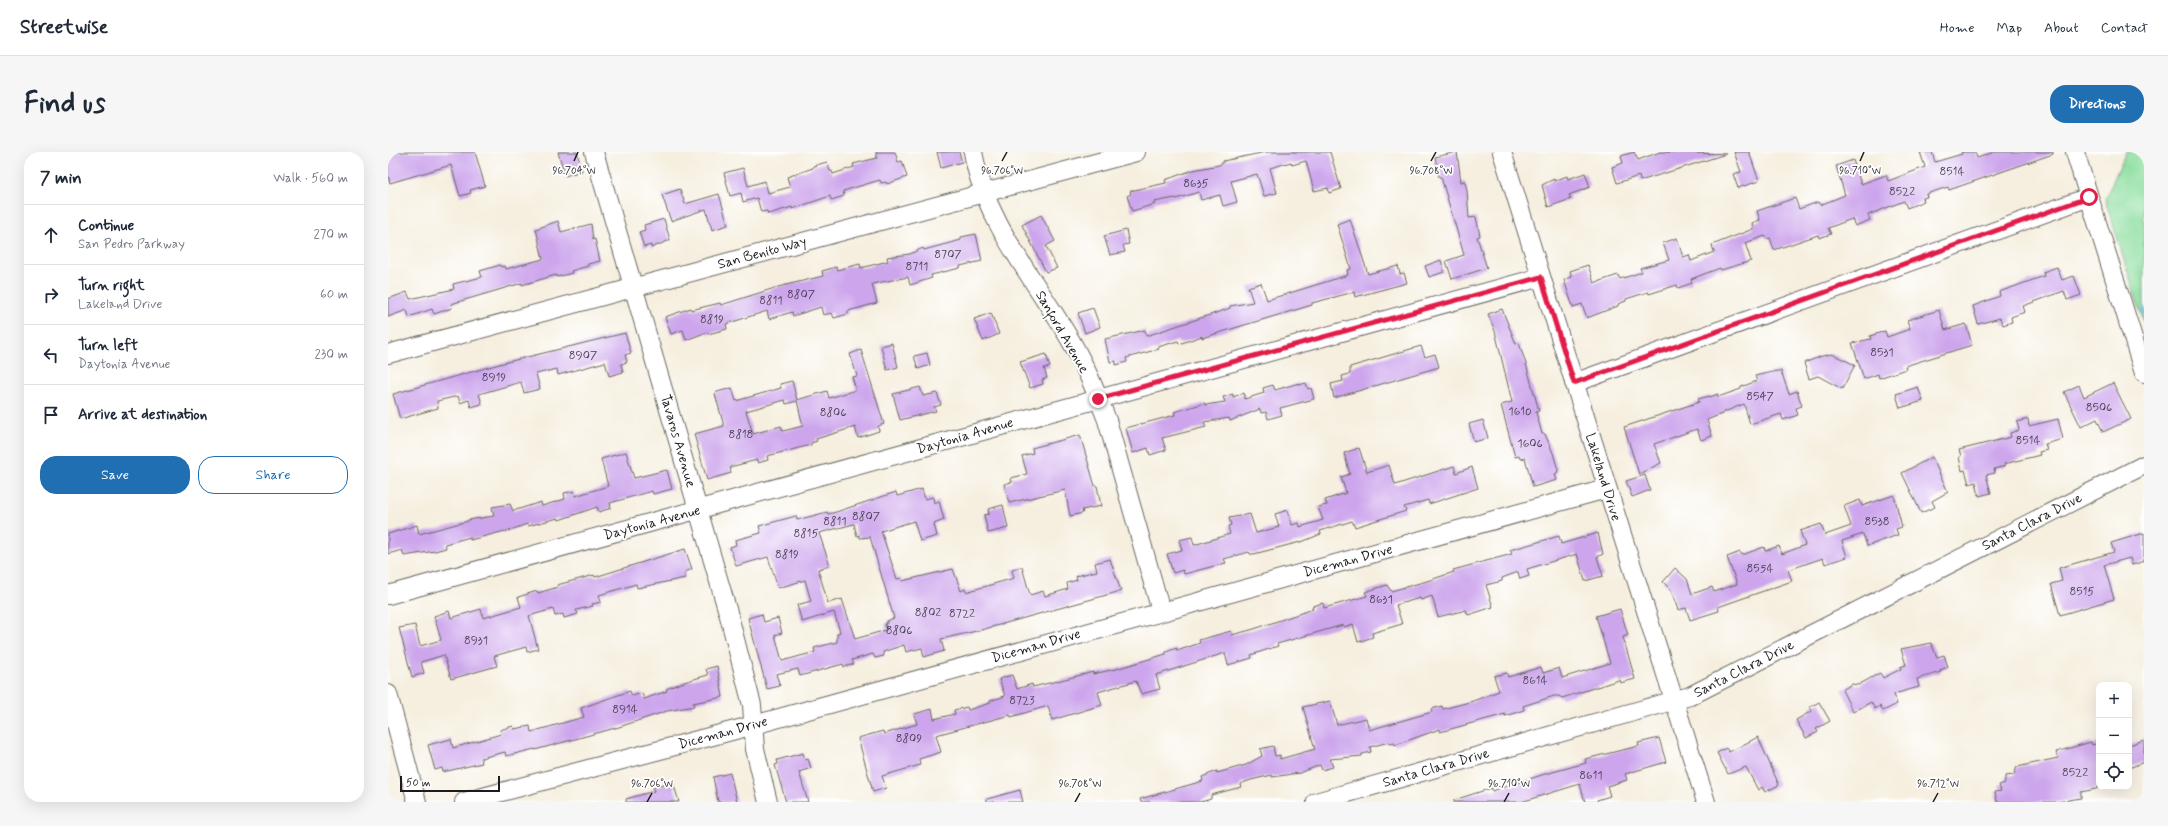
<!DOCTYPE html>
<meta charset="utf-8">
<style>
:root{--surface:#fff;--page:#f6f6f7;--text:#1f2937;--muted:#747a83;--line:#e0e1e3;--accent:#1f6fb2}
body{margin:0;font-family:Mynerve,sans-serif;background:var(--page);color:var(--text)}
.controls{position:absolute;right:12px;bottom:12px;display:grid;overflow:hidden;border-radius:8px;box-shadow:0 4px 16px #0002}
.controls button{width:36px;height:36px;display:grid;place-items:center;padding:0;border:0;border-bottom:1px solid var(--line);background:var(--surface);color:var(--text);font:20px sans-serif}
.scale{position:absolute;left:12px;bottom:10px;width:100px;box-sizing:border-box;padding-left:4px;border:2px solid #1c1c1c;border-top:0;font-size:11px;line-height:14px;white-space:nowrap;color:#1c1c1c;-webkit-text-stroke:3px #fff;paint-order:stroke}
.stop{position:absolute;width:12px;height:12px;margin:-9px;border:3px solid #e11d48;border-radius:50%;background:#fff}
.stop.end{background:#e11d48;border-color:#fff;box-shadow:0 1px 4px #0008}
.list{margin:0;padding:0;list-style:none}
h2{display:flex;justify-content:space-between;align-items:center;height:52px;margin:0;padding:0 16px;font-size:17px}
h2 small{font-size:13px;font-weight:400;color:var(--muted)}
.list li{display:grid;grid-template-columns:26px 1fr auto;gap:12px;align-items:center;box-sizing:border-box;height:60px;padding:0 16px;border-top:1px solid var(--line)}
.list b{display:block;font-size:15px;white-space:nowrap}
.list p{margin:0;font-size:13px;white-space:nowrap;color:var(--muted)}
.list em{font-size:13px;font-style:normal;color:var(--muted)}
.actions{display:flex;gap:8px;padding:12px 16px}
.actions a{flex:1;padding:9px 0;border:1px solid var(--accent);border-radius:16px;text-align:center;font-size:14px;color:var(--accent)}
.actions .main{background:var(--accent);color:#fff}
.icon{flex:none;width:22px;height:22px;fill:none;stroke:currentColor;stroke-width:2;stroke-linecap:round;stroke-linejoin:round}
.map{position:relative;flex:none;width:1756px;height:650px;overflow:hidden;border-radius:16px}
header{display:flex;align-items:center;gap:24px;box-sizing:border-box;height:56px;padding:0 20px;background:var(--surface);border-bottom:1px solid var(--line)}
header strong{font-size:19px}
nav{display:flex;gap:22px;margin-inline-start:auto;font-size:14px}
.intro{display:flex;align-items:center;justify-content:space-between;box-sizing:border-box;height:96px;padding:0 24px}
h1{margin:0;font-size:28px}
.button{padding:10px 18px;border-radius:16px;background:var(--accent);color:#fff;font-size:14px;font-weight:700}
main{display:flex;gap:24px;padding:0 24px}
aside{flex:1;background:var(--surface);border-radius:16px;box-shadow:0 4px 16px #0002}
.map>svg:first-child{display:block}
.green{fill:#8cde9f;stroke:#547d5e}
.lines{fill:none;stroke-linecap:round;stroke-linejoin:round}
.stream{stroke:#64c1e2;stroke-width:4}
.building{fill:#cca5ec;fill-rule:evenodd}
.minor-casing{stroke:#686660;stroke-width:20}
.minor{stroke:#fff;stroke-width:18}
.route{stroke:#e11d48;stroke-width:5}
.ticks{fill:none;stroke:#1c1c1c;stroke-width:1.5}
.labels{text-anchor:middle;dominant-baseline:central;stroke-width:3.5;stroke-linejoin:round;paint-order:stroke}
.number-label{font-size:12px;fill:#483e50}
.street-label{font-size:14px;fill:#1c1c1c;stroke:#fff}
.ticks-label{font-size:10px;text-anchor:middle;fill:#1c1c1c;stroke:#fff;stroke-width:3.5;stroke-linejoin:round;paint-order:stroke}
</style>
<header>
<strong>Streetwise</strong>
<nav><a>Home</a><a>Map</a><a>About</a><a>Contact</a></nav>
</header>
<div class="intro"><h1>Find us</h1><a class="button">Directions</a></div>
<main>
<aside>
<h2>7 min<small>Walk · 560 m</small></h2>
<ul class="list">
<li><svg class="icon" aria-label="ahead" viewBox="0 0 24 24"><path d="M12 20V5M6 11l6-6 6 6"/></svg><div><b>Continue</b><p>San Pedro Parkway</p></div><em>270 m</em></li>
<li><svg class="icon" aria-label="right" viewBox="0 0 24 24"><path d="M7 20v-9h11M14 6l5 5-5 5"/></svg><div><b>Turn right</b><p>Lakeland Drive</p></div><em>60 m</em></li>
<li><svg class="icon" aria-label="left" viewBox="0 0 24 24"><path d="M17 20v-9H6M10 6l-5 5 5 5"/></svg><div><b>Turn left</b><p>Daytonia Avenue</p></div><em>230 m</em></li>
<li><svg class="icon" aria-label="arrive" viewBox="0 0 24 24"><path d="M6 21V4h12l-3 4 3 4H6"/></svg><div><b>Arrive at destination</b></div></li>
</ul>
<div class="actions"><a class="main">Save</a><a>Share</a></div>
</aside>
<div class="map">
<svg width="1756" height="650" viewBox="0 0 1756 650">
<rect width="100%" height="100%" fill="#fff"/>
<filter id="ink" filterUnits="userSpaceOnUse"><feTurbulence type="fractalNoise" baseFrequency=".025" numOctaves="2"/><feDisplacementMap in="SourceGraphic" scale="8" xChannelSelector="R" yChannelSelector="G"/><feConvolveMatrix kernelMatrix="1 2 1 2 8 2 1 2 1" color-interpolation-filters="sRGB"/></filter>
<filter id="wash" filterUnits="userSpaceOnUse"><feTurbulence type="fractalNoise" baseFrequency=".012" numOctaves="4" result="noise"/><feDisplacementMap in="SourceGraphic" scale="16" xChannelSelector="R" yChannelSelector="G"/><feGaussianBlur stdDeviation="0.9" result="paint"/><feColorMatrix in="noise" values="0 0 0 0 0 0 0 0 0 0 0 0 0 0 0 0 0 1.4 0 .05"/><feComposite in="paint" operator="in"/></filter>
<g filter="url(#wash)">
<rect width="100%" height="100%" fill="#f6efdf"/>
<path class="green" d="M1738,0H1756V171L1717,47Z"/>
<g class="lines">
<path class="stream" d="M1756,161V158"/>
</g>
<g id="blocks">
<path class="building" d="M0,0H87L97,34L82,38L83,41L72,44L63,13L2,31L0,23Z
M170,0H189L194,19L177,24Z
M488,0H507L510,10L514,9L519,25L499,32L498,30L493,31L492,28L455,39L456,44L443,48L442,44L404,57V55L380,62L379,59L373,60L369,46L355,50L353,41L342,44L336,21L355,16L360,34L377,29L380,41L402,35L399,25L425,16V14L439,10L442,19H444L445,22L466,15L465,12L489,6Z
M549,0H571L574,10L553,16Z
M878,0H942L953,37L941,41L940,36L926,39L918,9L904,13L903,10L882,16L889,41L876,44L869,22L843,29L849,50L835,54L832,43L813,48L811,40L788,47L787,46L766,50L767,52L744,59L739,44L743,42L742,39L778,31L777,28L805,18L831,13L835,11V9Z
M1069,0L1073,30L1077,29L1079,39L1081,66L1088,65L1092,84L1089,85L1099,116L1064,127L1058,109L1076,103L1053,25H1051L1047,5Z
M1246,0L1250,8L1272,0L1338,2L1252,29L1251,24L1229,31L1224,15L1235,11L1233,4Z
M1346,0H1361L1371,29L1350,36L1345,22L1353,20Z
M1532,0H1544L1547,10L1574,2L1573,0H1587L1589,6L1606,0H1665V2L1561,38L1560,35L1538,42L1539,45L1535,46L1536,49L1519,56L1516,49L1480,63L1482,68L1467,74L1464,67L1440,76L1443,82L1431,86L1430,83L1386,98L1382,86L1379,87L1377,84L1357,91L1363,109L1333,118L1332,116L1303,127L1304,131L1290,136L1289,133L1261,142L1260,140L1238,147V149L1230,152V154L1199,166L1194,152L1185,155L1176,128L1184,125L1182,119L1200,113L1206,131L1230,123L1232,127L1254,120L1252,116L1281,108L1275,91L1289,86L1295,105L1301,103L1303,109L1326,100L1324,93L1365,77L1364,71L1372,68L1369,59L1407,46L1411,57L1430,50L1432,53L1457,43L1448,14L1465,8L1473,32L1498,23L1500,29L1537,15Z
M1197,21L1202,35L1181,43L1183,47L1160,55L1154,33L1166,27V29L1179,24L1180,27Z
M292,37L297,52L331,42L340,73L324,78L318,57L283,69L274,43Z
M653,63L667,89L658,94L669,116L658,120L634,73Z
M276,67L282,88L263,96V93L256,95L251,80L257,78L256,73Z
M962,67L980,122L1010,114L1012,122L1016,121L1019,131L967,145L966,140L924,151V153L850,175L814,186V184L791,192L790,189L770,195L771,197L738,206L739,210L728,213V209L722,210L717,187L757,178L758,184L837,158L842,156V154L865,150L860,135L873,131L879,148L960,123L959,118L963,117L949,72Z
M170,69L173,80L203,72L205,88L207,87L212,109L200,112V114L183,119L184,121L169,125L168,123L134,133V131L63,152L64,156L46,162L44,157L21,165L19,158L0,165V147L19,140L22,147L66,137L65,132L94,125L92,119L112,113L113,115L117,114L118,117L155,107L148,77Z
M738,78L741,92L735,93L737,100L722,103L716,84Z
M588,82L594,109L572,114V116L543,123L544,126L522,133L520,125L484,132L489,151L460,159V162L446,166L444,161L435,163L433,155L405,164L404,160L381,167L379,159L338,172L339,177L320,182L319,180L298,188L295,178L283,182L277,165L303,156V158L332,151L333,153L390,135L435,124L434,119L448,115L449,118L472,112L473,116L500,109L499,105L522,102L535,96L536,98L573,88V85Z
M1053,108L1056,120L1041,125L1037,114Z
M1669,115L1674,128L1686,124L1693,143L1679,148L1676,139L1635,154L1637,160L1623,165L1624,170L1615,173L1612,166L1590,172L1585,154L1612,144L1611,140L1656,124L1655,120Z
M705,156L712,175L697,181L690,161Z
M1114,157L1128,192L1131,191L1138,212L1151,259L1148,260L1154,282H1157L1165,301L1170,318L1169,321L1167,322L1169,328L1145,335L1137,306L1132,307L1131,304L1127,305L1113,253L1124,250L1107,179L1100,162Z
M1551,158L1557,178L1578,172L1584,193L1517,214L1518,217L1491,226L1490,222L1476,227L1464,191L1483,187L1482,184L1497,179L1499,185L1522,177L1519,168Z
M603,161L611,182L595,189L586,167Z
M237,181L243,201L237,203L239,210L233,212L235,220L221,224L217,210L170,223L169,217L148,222L152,237L136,241L133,230L91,242L94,252L83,255L81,248L72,251L70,244L49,249L50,256L12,267L5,242L115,211Z
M504,191L510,215L499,218L493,194Z
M1033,194L1037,205L1047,202L1051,215L946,246L943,232L955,229L954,224L962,222V215Z
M473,198L496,272L490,274L491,279L470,286L467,275L428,287L429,289L423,291V293L379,304L380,308L370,311L369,308L342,315L343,321L319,328L306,282L336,274L327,242L329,240L344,236L348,249L393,236L392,232L404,229L409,248L439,239L441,246L468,238L464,225L469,224L462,202ZM397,248L398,252L409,249L415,274L395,279L393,274L365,282L358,259Z
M539,201L542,213L530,217L526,204Z
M658,202L662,215L656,216L659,226L654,228L655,232L642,236L632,210Z
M1444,202L1467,213L1454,237L1430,224L1421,227L1416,211L1434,204Z
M1389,219H1393L1401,242L1409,239L1414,254L1408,256L1410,263L1395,268L1393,262L1362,272L1356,252L1336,260V261L1319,268L1324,284L1313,288L1309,277L1266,292L1273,311L1251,322L1236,275L1311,250L1310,247L1322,244V245L1330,242V245L1353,237V235L1369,229L1367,224Z
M911,231V233L918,231L920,237L923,236L926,247L892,256L894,263L880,267L878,260L873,261L872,257L842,269L841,266L816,270L818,275L774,286L778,298L762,303L760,296L745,301L738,276L787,263L786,260L817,251V253L837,250L835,245L845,242V245L856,241L857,247L876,241L875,236L885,233L887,238Z
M1725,231L1743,267L1715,280L1709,267L1693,275L1676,240L1691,233L1696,245Z
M532,235L535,244L549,241L553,253L546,255L548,259L512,268L505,242Z
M1530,235L1535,249L1512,256L1508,242Z
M1640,267L1641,274L1670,267L1675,287L1657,292L1659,298L1651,300L1652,303L1616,312L1617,314L1606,317L1607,321L1598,323L1603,341L1591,344L1588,330L1581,332L1577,318L1574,319L1571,305L1573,304L1571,298L1623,285L1622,281L1631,278L1629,270Z
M1095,268L1100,286L1086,290L1081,272Z
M692,283L707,334H709L713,354L694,358L695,361L682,364L677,338L621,351L616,332L624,330L623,326L639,322L634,304L645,301L644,296Z
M971,296L979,320L1001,313L1007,333L1066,314L1068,321L1084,315L1090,336L1041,352L1040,348L1016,355L1018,359L967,375L964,369L932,379L933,382L916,389L866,402H862L861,400L836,407L838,411L796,422L795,418L785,421L779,402L794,398L791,388L804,385L806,393L842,382L840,374L843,373L841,366L862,362L868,381L891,375L887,362L900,358L904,373L911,371L912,375L935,368L930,355L939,353L937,348L958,341L953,325L962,322L956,301Z
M238,300L246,326L279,318L284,337L265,342L264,339L222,351L223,356L211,360L209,355L171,368L170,366L140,374L139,372L117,380V379L82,388V385L57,392L58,396L47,399L16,404L14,398L0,402V382L29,373L31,382L80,369V368L106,364L104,355L122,352L125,359L153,350L154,354L177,347L176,341L186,339L187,344L220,334L213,307Z
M1544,305L1560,340L1544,349L1547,355L1533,361L1514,321Z
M1257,323L1262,338L1244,345L1238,329Z
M534,337L537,347L545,345L546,351L551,349L556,368L546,372L549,384L532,389L526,369L493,379L509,427L513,426L514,429L565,417L573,439L577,437L578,440L626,426L624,418L634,415L642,443L655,439L657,444L680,437L679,431L689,428L688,424L709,419L707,411L722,407L733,439L593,478L553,487L556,499L536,505L534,496L518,500L516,493L495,500L496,504L487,506L485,502L464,508L466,512L456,515L455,512L412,524L410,517L388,522L392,534L379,537L360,466L374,462L376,470L390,466L394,481L387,483L394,509L427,500L426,496L449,490V482L452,480L446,460L414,470L409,453L423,449L417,428L390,436L380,405L348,414L342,395L348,393L347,388L373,381L371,374L408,364L409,368L439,360L440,362L448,360L508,340L509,344ZM466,372L469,384L471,383L472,386L482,385L506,466L499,469V471L497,472L498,478L467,487L454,447L440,451L430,417L442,414L431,381Z
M1506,343L1514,375L1508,377L1510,383L1479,394L1475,382L1454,389L1459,405L1437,412L1435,406L1400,418L1404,429L1330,455L1331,459L1302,468L1298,456L1290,458L1283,438L1275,430L1287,416L1299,427L1304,442L1324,435L1326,440L1349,432L1339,405L1352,400L1354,403L1376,395L1377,399L1391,394L1394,402L1417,393L1412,379L1433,372L1437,383L1463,374L1456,354L1472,348L1474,354Z
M615,353L620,376L600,381L596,363L601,362L600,357Z
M1210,381L1215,402L1209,405L1215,424L1197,429L1189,402L1139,417L1141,424L1132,427L1130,420L1114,426V429L1098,433L1105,455L1080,463L1078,458L1050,465L1044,444L1033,448L1032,446L1008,453L1014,472L984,481L985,485L970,490L965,472L956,475L955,473L889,492L890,494L863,503L864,506L840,513L837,501L768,523L772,537L753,542L748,529L710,540L714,553L664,568L660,554L623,565L622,563L548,583L553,600L531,607L532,613L494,624L498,636L485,640L470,586L495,579L496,582L529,572L526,562L544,557L546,567L567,562L566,558L579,555L580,558L602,551V549L617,544L611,527L624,523L629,537L644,532L645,535L705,520V522L728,517L778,502V500L789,496V499L812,491L811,488L843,479L844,483L866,477L925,457L924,454L935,451L936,456L979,444L977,440L999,433L1003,439L1039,429L1066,420L1065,418L1124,402L1122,398L1171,384L1173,392Z
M1756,381V409L1744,413L1742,406L1716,413L1726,447L1672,463L1663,432L1674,429L1671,416L1726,400L1723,391Z
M297,397L304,417L297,420V426L249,436L248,432L211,443L213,450L204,452L205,454L188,458L190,462L176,466L175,462L167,464L165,457L141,464L150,497L139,500L138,495L106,504L109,514L63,527L56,503L33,510L36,521L24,525L11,476L27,473L32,494L53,488L46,464L61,459L63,466L93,457L95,466L133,455L130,445L149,439L150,441L170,435L169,433L206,423L207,425Z
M1232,457L1240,483L1235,485L1247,527L1232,531L1231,528L1174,546L1171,544H1166L1135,554L1136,558L1117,564V562L1052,580V577L1007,593L1006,591L1002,592L1001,590L982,595L983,600L974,602V604L942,607L945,615L934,618L932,613L912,621L884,625V623L863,628L852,632L853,635L823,643V647L812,650H753L752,647L815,629L814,625L829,619V621L858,613L874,604L872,597L885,594L887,604L892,603V607L927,597L915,555L942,549L949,573L978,566L981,578L1044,560L1043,557L1054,554L1055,557L1085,549L1111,539L1106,524L1119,521L1120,525L1153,515L1155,521L1171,516L1174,526L1222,511L1208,464Z
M1543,491L1549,505L1556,503L1560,515L1552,518L1553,520L1529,527L1531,535L1506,542L1509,552L1495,559L1492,554L1487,557L1483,550L1465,560L1454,538L1464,532L1470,533L1492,521L1495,526L1513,517L1512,515L1518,513L1513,497Z
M329,514L335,545L305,551L306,554L279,559L231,575L147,598V597L118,604L117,600L93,606L94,611L55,620L54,616L47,618L40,593L63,587L65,596L113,582L112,578L125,574L126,577L142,574L143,580L196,565L193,556L242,539L244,544L254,541L256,547L279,539L278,537L296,530L320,523L318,517Z
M1431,550L1442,569L1428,577L1430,580L1418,586L1408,568L1424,559L1422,555Z
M1370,585L1391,633L1377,640L1374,635L1370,638L1358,615L1340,622L1329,601L1338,596L1341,600Z
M1271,586L1278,610L1237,622L1239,628L1219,634L1222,644L1209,648L1210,650H1197L1192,632L1133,650H1066V648L1104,636V639L1157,622L1198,611L1197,607L1251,594L1250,591Z
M1756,588V610L1741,616V593Z
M1703,590L1704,593L1711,591V635L1708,637L1693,640V646L1669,650H1609L1607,640L1613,639L1611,633L1617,631V624L1626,623L1629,615L1670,606L1668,600Z
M415,601L417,608L420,607L423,616L411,620L420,650H398L387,613L390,612L389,608Z
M342,621L349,650H330L325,625Z
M285,630L291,650H238V647L266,639L265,636Z
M632,638L635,650H599V647Z"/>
</g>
</g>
<g filter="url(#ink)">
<use href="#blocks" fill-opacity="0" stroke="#686660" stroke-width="1"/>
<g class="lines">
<defs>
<path id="minor" d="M206,0L341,464L364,553L367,597L380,650
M585,0C597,72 649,129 684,191C698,215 709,242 719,268L773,459
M1114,0L1318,650
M1687,0L1756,221
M0,202L748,0
M1186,231L1701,45
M0,443L1153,125
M0,542L29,650
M76,650L366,573L1218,337
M928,650L1302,544L1756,313"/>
</defs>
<use href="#minor" class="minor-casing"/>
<use href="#minor" class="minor"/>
</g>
</g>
<g class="lines" filter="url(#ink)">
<path class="route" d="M710,247L1153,125L1186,231L1701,45"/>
</g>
<path class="ticks" d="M186,9L190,0M614,9L619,0M1043,9L1048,0M1472,9L1476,0M259,650L264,641M687,650L692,641M1116,650L1121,641M1545,650L1550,641"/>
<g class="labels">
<g class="number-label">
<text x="1564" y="20">8514</text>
<text x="808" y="32">8635</text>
<text x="1514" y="40">8522</text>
<text x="560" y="103">8707</text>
<text x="529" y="115">8711</text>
<text x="413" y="143">8807</text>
<text x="383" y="149">8811</text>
<text x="324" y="168">8819</text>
<text x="1494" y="201">8531</text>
<text x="195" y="204">8907</text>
<text x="106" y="226">8919</text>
<text x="1372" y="245">8547</text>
<text x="1711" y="256">8506</text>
<text x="1132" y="260">1610</text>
<text x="445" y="261">8806</text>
<text x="353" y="283">8818</text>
<text x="1640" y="289">8514</text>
<text x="1142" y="292">1606</text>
<text x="478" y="365">8807</text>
<text x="447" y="370">8811</text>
<text x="1489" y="370">8538</text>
<text x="418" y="382">8815</text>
<text x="399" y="403">8819</text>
<text x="1372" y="417">8554</text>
<text x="1694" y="440">8515</text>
<text x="993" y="448">8631</text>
<text x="540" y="461">8802</text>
<text x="574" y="462">8722</text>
<text x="511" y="479">8806</text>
<text x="88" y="489">8931</text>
<text x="1147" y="529">8614</text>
<text x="634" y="549">8723</text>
<text x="237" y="558">8914</text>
<text x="521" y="587">8809</text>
<text x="1687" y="621">8522</text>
<text x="1203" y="624">8611</text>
</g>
<g class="street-label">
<text transform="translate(374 101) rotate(-15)">San Benito Way</text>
<text transform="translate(674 180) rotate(60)">Sanford Avenue</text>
<text transform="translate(577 284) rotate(-16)">Daytonia Avenue</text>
<text transform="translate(290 289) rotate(74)">Tavaros Avenue</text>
<text transform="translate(1215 325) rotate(73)">Lakeland Drive</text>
<text transform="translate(1644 370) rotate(-27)">Santa Clara Drive</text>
<text transform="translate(264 371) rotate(-15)">Daytonia Avenue</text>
<text transform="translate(960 409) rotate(-15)">Diceman Drive</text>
<text transform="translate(648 494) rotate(-16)">Diceman Drive</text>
<text transform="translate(1356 517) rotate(-27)">Santa Clara Drive</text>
<text transform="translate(335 581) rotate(-15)">Diceman Drive</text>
<text transform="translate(1048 616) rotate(-16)">Santa Clara Drive</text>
</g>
</g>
<g class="ticks-label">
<text x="186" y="22">96.704°W</text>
<text x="614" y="22">96.706°W</text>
<text x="1043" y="22">96.708°W</text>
<text x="1472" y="22">96.710°W</text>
<text x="264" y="635">96.706°W</text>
<text x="692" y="635">96.708°W</text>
<text x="1121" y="635">96.710°W</text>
<text x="1550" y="635">96.712°W</text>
</g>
</svg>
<div class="controls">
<button>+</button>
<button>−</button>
<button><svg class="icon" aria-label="locate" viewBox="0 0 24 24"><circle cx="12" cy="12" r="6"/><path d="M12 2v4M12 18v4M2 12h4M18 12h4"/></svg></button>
</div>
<div class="scale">50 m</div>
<div class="stop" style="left:1701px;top:45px"></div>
<div class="stop end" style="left:710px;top:247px"></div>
</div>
</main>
